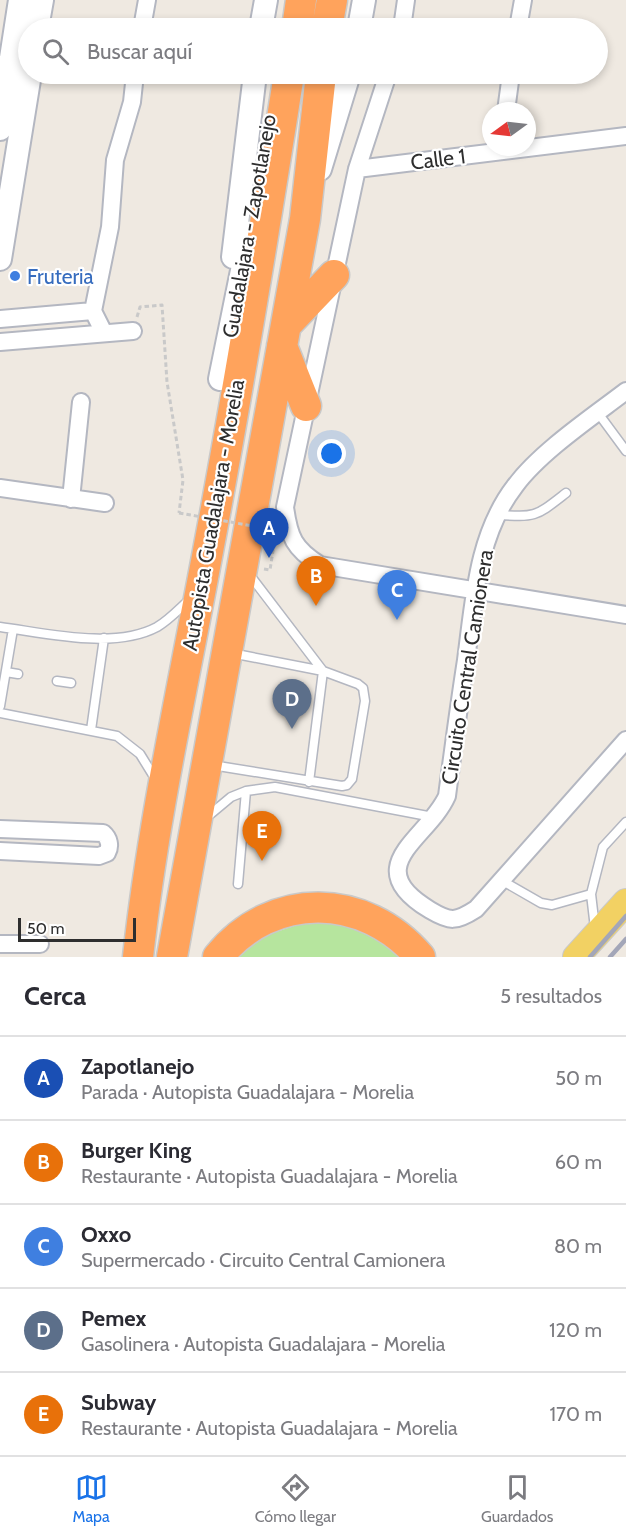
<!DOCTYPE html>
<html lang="es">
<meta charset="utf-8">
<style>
:root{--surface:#fff;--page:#f2f2f3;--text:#2b2b33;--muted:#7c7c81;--line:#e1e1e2;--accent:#1a73e8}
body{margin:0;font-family:Cabin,sans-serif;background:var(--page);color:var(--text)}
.compass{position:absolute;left:482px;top:102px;width:54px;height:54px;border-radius:50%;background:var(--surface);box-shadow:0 3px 9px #0003;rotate:255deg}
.scale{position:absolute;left:18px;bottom:15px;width:118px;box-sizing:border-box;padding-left:6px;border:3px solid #2e2e2e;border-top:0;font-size:16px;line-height:21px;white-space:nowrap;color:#2e2e2e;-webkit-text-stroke:4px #fff;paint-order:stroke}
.you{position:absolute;left:332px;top:454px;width:21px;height:21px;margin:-15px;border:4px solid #fff;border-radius:50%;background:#1a73e8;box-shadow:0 0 0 9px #1a73e833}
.badge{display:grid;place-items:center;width:39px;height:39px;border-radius:50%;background:var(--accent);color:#fff;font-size:20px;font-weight:700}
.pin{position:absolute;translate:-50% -50px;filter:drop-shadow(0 2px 3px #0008)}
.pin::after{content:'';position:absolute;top:32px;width:21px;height:18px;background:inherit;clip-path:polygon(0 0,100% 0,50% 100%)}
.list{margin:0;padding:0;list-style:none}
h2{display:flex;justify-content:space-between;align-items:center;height:78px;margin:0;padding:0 24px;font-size:26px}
h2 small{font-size:20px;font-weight:400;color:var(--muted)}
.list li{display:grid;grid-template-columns:39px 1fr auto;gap:18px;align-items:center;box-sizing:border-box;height:84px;padding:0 24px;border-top:2px solid var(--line)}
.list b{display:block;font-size:22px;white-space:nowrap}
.list p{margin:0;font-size:20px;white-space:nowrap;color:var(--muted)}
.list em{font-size:20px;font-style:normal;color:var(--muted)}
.icon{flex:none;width:33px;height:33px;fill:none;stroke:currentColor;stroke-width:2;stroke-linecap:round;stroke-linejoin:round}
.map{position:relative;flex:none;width:626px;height:957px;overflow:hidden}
.search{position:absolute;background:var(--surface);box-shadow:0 3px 9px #0003;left:18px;right:18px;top:18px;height:66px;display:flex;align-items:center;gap:15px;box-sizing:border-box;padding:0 21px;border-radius:33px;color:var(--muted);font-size:22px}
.sheet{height:498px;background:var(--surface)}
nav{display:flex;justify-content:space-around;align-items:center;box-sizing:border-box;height:84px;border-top:2px solid var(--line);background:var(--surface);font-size:16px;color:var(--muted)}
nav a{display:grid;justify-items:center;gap:3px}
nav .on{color:var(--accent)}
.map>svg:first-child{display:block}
.green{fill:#b6e59e}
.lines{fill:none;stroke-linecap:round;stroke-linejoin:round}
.lane-casing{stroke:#b4b7c1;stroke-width:11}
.street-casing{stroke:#b4b7c1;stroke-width:20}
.secondary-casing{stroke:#b4b7c1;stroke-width:26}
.primary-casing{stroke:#c9c9c9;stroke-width:28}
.highway-casing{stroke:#c9c9c9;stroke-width:33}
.path{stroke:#c9c9c9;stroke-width:3;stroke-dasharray:4.5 3;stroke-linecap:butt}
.lane{stroke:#fff;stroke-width:8}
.street{stroke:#fff;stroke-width:16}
.secondary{stroke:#fff;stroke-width:22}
.primary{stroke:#f2d163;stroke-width:26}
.highway{stroke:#ffa35c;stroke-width:30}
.rail{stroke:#a3a6b8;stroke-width:4.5}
.path-bridge{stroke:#c9c9c9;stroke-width:3;stroke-dasharray:4.5 3;stroke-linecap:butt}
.shop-dot{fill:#3f7fe0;stroke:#fff;stroke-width:2}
.labels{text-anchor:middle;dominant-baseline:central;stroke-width:4.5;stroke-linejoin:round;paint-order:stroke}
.street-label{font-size:21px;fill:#2e2e2e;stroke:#fff}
.shop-label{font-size:21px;fill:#366cbe;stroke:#fff;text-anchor:start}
</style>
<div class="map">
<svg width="626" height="957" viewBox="0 0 626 957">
<rect width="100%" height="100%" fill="#efe9e1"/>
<path class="green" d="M341,921L371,931L404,957H236L264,936L303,923Z"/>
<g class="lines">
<defs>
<path id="lane" d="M598,413L626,451
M497,515C537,517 535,517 566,493
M249,574L323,671L309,782
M0,627C46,633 114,650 157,627C169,620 179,609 189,600
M6,672L18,674
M57,681L71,683
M0,706L13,629
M0,713L117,736L140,754L156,780
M91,730L104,638
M212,765L342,786L347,785L352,779L365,701L363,688L358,684L323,671L231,653
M207,817L231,797L246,791L275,787L433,817
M501,880L541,903L552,905L591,894
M238,884L246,791
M595,928L591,894L603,847L626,822"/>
<path id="street" d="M142,28L147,0
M402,28L406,0
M518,28L523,0
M0,64L28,62
M388,74L357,169L285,507C289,537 294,549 320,565L626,615
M506,111L511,74
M357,169L626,136
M0,319L93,311
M104,333L93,311L110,227L115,160L132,102L135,74
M0,342L133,331
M626,391C592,417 540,452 515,486C477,535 474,600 466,660C459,705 453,750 447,796C428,839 357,866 430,910C450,922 456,922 476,909L626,740
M0,488L105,503
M71,499L81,402
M0,829L103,833C109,838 111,846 107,853L99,856L0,851
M0,944H40"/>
<path id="secondary" d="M37,28L42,0
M261,28L266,0
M359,28L364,0
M0,129L20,0
M320,169L349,74
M233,257L255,74
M0,259L30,74
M220,379L249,236"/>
<path id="primary" d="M576,957L626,902"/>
<path id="highway" d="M297,28L301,0
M327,28L332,0
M286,325L334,275
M282,346L306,406
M138,957C153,820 183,686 208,551C238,392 264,233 289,74
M172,957L305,219L321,74
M218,957C272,890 365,892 420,957"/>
</defs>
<use href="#lane" class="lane-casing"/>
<use href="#street" class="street-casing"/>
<use href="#secondary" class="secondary-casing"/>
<use href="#primary" class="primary-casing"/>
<use href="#highway" class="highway-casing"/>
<path class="path" d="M137,317L140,307L162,305L167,382L183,480L179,513
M264,569L270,570L275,538"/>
<use href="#lane" class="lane"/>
<use href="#street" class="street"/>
<use href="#secondary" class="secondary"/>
<use href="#primary" class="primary"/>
<use href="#highway" class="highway"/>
<path class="rail" d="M590,957L626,916
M610,957L626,939"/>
<path class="path-bridge" d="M179,513L270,529"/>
</g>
<circle class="shop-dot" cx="15" cy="276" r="6"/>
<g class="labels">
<g class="street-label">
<text transform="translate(438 159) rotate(-7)">Calle 1</text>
<text transform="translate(249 226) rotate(-80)">Guadalajara - Zapotlanejo</text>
<text transform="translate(213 515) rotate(-80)">Autopista Guadalajara - Morelia</text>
<text transform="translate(467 667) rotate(-81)">Circuito Central Camionera</text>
</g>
<g class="shop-label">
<text x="27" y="276">Fruteria</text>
</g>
</g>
</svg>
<svg class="compass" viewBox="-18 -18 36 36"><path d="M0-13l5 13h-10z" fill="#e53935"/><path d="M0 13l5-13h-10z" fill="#7c7c81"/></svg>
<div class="scale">50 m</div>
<div class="you"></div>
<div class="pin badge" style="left:269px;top:558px;background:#1a4fb4">A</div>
<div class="pin badge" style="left:316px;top:606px;background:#e8710a">B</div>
<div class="pin badge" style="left:397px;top:620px;background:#3f7fe0">C</div>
<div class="pin badge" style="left:292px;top:729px;background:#5c6f8a">D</div>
<div class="pin badge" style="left:262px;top:861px;background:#e8710a">E</div>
<div class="search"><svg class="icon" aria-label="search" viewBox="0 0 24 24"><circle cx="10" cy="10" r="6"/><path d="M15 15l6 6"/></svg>Buscar aquí</div>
</div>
<section class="sheet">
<h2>Cerca<small>5 resultados</small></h2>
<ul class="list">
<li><span class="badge" style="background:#1a4fb4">A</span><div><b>Zapotlanejo</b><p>Parada · Autopista Guadalajara - Morelia</p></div><em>50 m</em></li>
<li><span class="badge" style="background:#e8710a">B</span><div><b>Burger King</b><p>Restaurante · Autopista Guadalajara - Morelia</p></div><em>60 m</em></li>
<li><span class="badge" style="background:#3f7fe0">C</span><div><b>Oxxo</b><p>Supermercado · Circuito Central Camionera</p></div><em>80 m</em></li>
<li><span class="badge" style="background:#5c6f8a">D</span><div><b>Pemex</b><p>Gasolinera · Autopista Guadalajara - Morelia</p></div><em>120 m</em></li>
<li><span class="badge" style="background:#e8710a">E</span><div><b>Subway</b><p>Restaurante · Autopista Guadalajara - Morelia</p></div><em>170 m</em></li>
</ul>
</section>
<nav>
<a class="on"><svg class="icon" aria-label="map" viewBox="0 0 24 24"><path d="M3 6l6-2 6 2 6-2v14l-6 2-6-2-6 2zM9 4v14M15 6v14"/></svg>Mapa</a>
<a><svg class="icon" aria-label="directions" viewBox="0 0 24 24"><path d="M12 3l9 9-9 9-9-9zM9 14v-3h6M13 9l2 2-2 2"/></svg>Cómo llegar</a>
<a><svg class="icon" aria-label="saved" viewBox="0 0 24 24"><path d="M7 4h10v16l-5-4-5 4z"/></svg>Guardados</a>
</nav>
